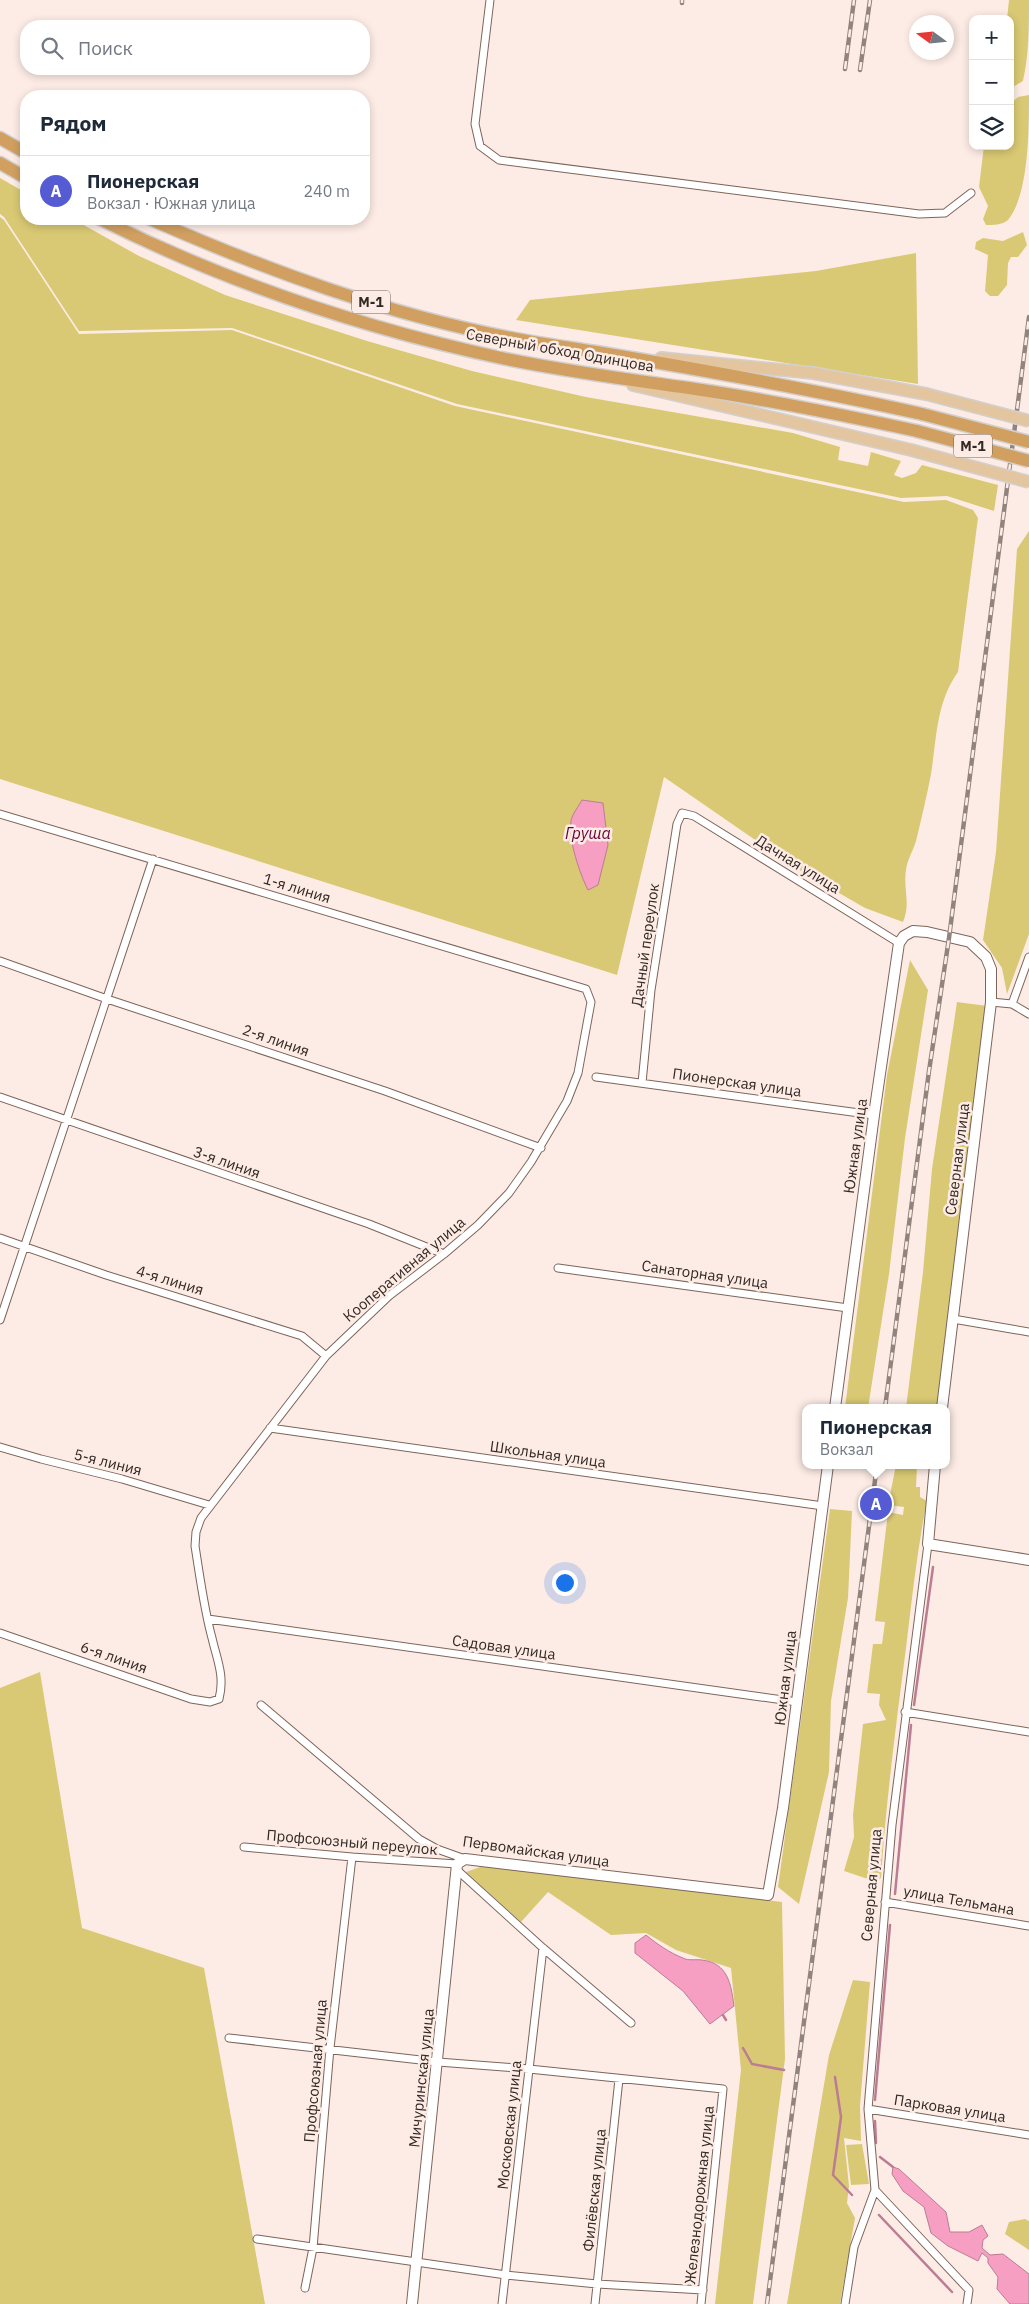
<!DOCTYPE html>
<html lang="ru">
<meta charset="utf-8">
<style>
:root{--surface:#fff;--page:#f6f6f7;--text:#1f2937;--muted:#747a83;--line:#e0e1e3;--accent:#555cd3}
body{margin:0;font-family:"IBM Plex Sans",sans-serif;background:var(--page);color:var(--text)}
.controls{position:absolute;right:15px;top:15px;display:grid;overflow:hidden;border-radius:10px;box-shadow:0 2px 8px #0003}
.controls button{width:45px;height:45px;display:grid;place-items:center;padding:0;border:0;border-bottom:1px solid var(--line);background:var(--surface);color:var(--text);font:25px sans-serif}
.compass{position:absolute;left:909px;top:15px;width:45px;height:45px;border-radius:50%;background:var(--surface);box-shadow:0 2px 8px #0003;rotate:285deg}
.you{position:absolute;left:564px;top:1582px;width:18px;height:18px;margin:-12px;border:4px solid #fff;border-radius:50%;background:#1a73e8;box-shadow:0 0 0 8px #1a73e833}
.badge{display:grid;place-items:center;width:32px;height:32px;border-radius:50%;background:var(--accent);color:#fff;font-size:16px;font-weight:700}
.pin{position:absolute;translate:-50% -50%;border:2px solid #fff;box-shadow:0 1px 5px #0006}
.popup{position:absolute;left:802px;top:1404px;width:148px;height:65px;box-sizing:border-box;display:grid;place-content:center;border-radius:10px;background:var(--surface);filter:drop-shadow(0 1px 4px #0005);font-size:16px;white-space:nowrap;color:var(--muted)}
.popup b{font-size:19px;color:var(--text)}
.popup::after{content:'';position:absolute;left:50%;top:100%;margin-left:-10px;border:10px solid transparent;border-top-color:var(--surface)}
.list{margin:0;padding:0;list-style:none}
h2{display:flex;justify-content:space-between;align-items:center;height:65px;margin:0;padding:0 20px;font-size:21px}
h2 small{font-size:16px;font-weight:400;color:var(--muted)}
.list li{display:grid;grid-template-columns:32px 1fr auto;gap:15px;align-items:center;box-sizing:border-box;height:70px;padding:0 20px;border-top:1px solid var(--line)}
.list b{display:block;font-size:19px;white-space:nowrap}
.list p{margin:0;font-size:16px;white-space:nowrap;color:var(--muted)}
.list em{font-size:16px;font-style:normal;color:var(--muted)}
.icon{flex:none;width:28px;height:28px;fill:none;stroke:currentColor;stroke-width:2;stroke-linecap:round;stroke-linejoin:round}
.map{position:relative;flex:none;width:1029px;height:2304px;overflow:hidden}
.search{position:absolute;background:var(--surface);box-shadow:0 2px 8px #0003;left:20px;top:20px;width:350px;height:55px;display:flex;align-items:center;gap:12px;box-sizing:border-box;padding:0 18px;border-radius:20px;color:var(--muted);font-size:19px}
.panel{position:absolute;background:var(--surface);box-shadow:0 2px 8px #0003;left:20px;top:90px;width:350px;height:135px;border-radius:20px}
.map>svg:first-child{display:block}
.green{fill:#d9c974}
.water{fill:#f69fc2;stroke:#bc7c93}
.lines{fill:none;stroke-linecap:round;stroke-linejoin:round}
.stream{stroke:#bc7c93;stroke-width:2.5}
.street-casing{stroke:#7d655a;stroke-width:9}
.secondary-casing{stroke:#7d655a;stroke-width:12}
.primary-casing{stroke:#d2d0cf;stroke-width:14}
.highway-casing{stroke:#d2d0cf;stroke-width:15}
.street{stroke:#fff;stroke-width:7}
.secondary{stroke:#fff;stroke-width:10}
.primary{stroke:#e3c6a0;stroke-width:11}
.highway{stroke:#d1a060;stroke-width:12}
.rail-casing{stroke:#91847e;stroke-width:4.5}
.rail{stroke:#fdece5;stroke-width:2.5;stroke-dasharray:8;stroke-linecap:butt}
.primary-bridge-casing{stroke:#d2d0cf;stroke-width:14;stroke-linecap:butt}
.highway-bridge-casing{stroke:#d2d0cf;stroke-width:15;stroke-linecap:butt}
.primary-bridge{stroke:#e3c6a0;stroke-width:11}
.highway-bridge{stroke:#d1a060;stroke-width:12}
.labels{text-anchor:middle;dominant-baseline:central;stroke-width:5;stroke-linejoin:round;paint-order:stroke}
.shield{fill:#fdece5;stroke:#70645e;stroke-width:1}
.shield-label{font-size:14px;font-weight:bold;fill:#332924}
.street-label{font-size:15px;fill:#332924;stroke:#fdece5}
.water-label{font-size:16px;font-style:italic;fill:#6a003d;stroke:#fdece5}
</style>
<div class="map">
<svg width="1029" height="2304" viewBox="0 0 1029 2304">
<rect width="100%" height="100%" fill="#fdece5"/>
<path class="green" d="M1009,0H1029C1029,27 1029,54 1023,81L1011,88L1010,19H1007Z
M1029,95C1029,129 1029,195 1008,220C1002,225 993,225 986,225L983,219L988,206L979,187L984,146H1010V104L1018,97Z
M0,178L26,193V219H73L139,256L225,295L367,341L472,371L586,397L793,433L840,447L838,460L868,466L871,452L901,461L894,475L902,478L916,473L922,465L998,485L994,511L947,496L901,498L457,404L232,328L79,331L4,217L0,214Z
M0,217L4,220L79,334L232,330L455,406L904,502L946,500L973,510L978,518L958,672C936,703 937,737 931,774C927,795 922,816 917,837C915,848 907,859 906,870C903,889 911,903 903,922L865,908L796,868L664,777L617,975L0,779Z
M1023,232L1027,245L1018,257H1011L1008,263L1007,285L998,296H990L985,291L988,255L975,249L976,242L983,238L1003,241Z
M916,253L918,384L516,320L530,300L816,271Z
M1029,531V934L1007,994L1002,968L983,940L996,852L1017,549Z
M910,960L928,990L905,1138L889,1274L868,1408H845L887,1075Z
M957,1002L987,1006L938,1408H906L923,1272L932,1169Z
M896,1465H922L917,1467L916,1487H920V1497L927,1501C917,1550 912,1599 906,1648C896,1725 886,1801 881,1878L874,1881L844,1871L854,1837L853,1815L863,1724L886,1720L879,1705L880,1694L867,1693L873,1644H882L885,1622L875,1621L888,1512L903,1515L904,1507L888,1505Z
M830,1509L852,1511L848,1598L831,1701L829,1772L799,1904L778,1887Z
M40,1672L82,1928L204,1968L265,2304H0V1688Z
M483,1866L782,1902L785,2059L753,2304H715L741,2070L731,1968L676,1950L646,1933L611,1935L548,1892L521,1922L466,1872Z
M853,1980L870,1982L860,2106L861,2141L844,2138L849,2186L847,2203L855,2218L840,2304H787L829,2055Z
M862,2144L869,2184L851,2185L846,2145Z
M1025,2219L1029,2221V2250L1005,2234L1009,2222Z"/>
<path class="water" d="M582,800L603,803L608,845L598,885L588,890C580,874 568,840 571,821C572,814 579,806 582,800Z
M646,1935C657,1944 670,1953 683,1958C688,1961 696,1959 702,1960C728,1963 731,1984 734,2006L710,2024L683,1991L635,1953V1943Z
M893,2167L899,2169L946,2212L950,2232H969L982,2225L988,2236L983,2240L982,2248L990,2255L1003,2254L1029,2274V2304H1010L997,2289L998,2277L988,2263V2258L982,2253L978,2261L948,2246L931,2233L924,2207L903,2191L892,2174Z"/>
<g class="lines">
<path class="stream" d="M914,1705L933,1567
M895,1894L911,1725
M723,2015L726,2020
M743,2048L752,2064L784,2070
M835,2077L841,2117L833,2175L852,2195
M875,2100L890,1925
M875,2121L876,2143
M880,2157L893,2167
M879,2215L952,2292"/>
<defs>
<path id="street" d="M490,0L475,124L480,146L499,160L919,214L945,213L971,193
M0,814L586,989L591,1002L578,1073L567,1101L531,1162L509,1193L478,1225L444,1254L389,1296L326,1356L201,1518L196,1532L195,1546C200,1577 204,1609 212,1638C217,1660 225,1676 219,1699L210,1702L191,1699L0,1633
M0,961L107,999L385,1091L541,1148
M991,1002L1012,1004L1029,1014
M1012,1004L1029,957
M596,1077L874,1115
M642,1083L651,990L677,824L682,813L694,816L899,943
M0,1097L369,1224L444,1254
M0,1238L106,1275L302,1336L326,1356
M558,1268L848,1308
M953,1319L1029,1332
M0,1320L153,859
M270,1428L823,1506
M0,1447L41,1459L122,1479L209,1505
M208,1619L797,1702
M261,1705L419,1839L437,1849L465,1859
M905,1712L1029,1732
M244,1847L352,1857L457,1864
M456,1869L543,1948L631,2023
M885,1902L1029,1926
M229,2038L438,2062L529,2069L723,2089L701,2304
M868,2109L1029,2135
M875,2190L969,2290L967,2304
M257,2239L506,2275L597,2284L703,2290
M305,2288L313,2248L330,2048L352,1857
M502,2304L543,1948
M595,2304L619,2079
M845,2304L854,2247L875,2190L868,2109L892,1825L928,1544"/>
<path id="secondary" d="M835,1408L874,1115L899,943L904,936L913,931L927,932L970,942L986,957L991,969V1002L942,1408
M935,1465L928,1544L1029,1560
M412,2304L457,1864L465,1859L768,1895L783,1808L828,1465"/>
<path id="primary" d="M661,358L813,373L926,394
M633,385L911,450"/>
<path id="highway" d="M0,138L26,153
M0,163L26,178
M100,219C228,283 366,329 506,359C569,372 632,380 695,389C770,400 843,415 917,431
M150,219C266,270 386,314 511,338C541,344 572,348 602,353C709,371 816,390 922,414"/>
</defs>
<use href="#street" class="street-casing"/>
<use href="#secondary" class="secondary-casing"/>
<use href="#primary" class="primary-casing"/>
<use href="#highway" class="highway-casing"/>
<use href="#street" class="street"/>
<use href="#secondary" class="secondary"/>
<use href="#primary" class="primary"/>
<use href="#highway" class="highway"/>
<defs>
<path id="rail" d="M682,3V0
M845,69L854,0
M860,70L870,0
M885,1408L929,1071L949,938L1029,317
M767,2304L877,1465"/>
</defs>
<use href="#rail" class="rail-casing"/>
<use href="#rail" class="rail"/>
<defs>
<path id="primary-bridge" d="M926,394L1029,421
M911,450L1029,482"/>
<path id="highway-bridge" d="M922,414L1029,442
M917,431L1029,461"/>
</defs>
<use href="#primary-bridge" class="primary-bridge-casing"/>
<use href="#highway-bridge" class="highway-bridge-casing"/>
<use href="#primary-bridge" class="primary-bridge"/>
<use href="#highway-bridge" class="highway-bridge"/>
</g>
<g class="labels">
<g class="shield">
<rect x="352" y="290.5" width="38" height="23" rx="4"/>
<rect x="954" y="434.5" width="38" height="23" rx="4"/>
</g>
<g class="shield-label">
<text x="371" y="302">М-1</text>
<text x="973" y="446">М-1</text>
</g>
<g class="street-label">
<text transform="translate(560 350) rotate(10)">Северный обход Одинцова</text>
<text transform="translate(798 864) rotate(32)">Дачная улица</text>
<text transform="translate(297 888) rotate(17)">1-я линия</text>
<text transform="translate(645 945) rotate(-82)">Дачный переулок</text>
<text transform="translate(276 1040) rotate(19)">2-я линия</text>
<text transform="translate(737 1082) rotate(8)">Пионерская улица</text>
<text transform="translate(855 1146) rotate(-82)">Южная улица</text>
<text transform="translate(957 1159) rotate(-83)">Северная улица</text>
<text transform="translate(227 1162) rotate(19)">3-я линия</text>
<text transform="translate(404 1269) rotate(-40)">Кооперативная улица</text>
<text transform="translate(705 1274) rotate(8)">Санаторная улица</text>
<text transform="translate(170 1280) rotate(17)">4-я линия</text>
<text transform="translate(548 1454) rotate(8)">Школьная улица</text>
<text transform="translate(108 1462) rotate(14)">5-я линия</text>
<text transform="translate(504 1647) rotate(8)">Садовая улица</text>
<text transform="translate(114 1657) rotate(19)">6-я линия</text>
<text transform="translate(785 1678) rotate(-83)">Южная улица</text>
<text transform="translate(352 1842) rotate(5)">Профсоюзный переулок</text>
<text transform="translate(536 1851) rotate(8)">Первомайская улица</text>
<text transform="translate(871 1885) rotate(-85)">Северная улица</text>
<text transform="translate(959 1900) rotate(10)">улица Тельмана</text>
<text transform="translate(315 2071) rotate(-85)">Профсоюзная улица</text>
<text transform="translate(421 2078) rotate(-84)">Мичуринская улица</text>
<text transform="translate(950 2108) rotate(9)">Парковая улица</text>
<text transform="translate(509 2125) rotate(-84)">Московская улица</text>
<text transform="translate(594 2190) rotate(-84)">Филёвская улица</text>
<text transform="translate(699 2195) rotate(-84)">Железнодорожная улица</text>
</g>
<g class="water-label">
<text x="588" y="833">Груша</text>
</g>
</g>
</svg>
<div class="controls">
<button>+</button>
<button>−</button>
<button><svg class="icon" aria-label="layers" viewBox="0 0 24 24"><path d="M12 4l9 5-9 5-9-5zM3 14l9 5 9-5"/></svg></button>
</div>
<svg class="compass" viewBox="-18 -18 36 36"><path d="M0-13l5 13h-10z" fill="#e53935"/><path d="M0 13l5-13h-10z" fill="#747a83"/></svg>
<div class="you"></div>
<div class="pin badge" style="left:876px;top:1504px">A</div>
<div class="popup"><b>Пионерская</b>Вокзал</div>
<div class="search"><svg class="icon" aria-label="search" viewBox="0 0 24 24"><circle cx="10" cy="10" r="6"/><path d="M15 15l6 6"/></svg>Поиск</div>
<section class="panel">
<h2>Рядом<small></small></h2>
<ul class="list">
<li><span class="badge">A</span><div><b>Пионерская</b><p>Вокзал · Южная улица</p></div><em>240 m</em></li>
</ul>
</section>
</div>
